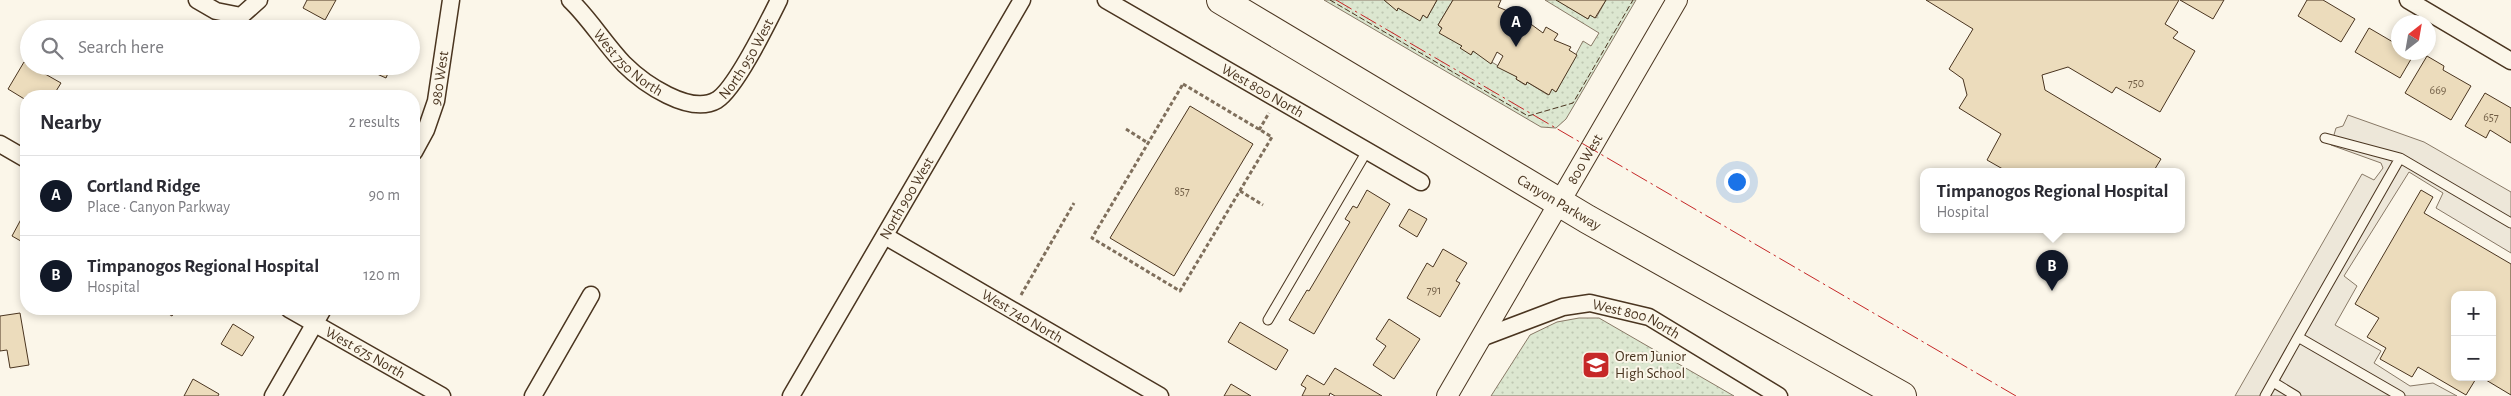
<!DOCTYPE html>
<meta charset="utf-8">
<style>
:root{--surface:#fff;--page:#f7f7f7;--text:#2b2b33;--muted:#7c7c81;--line:#e1e1e2;--accent:#111827}
body{margin:0;font-family:"Alegreya Sans",sans-serif;background:var(--page);color:var(--text)}
.controls{position:absolute;right:15px;bottom:15px;display:grid;overflow:hidden;border-radius:10px;box-shadow:0 2px 8px #0003}
.controls button{width:45px;height:45px;display:grid;place-items:center;padding:0;border:0;border-bottom:1px solid var(--line);background:var(--surface);color:var(--text);font:25px sans-serif}
.compass{position:absolute;left:2391px;top:15px;width:45px;height:45px;border-radius:50%;background:var(--surface);box-shadow:0 2px 8px #0003;rotate:31deg}
.you{position:absolute;left:1736px;top:181px;width:18px;height:18px;margin:-12px;border:4px solid #fff;border-radius:50%;background:#1a73e8;box-shadow:0 0 0 8px #1a73e833}
.badge{display:grid;place-items:center;width:32px;height:32px;border-radius:50%;background:var(--accent);color:#fff;font-size:16px;font-weight:700}
.pin{position:absolute;translate:-50% -41px;filter:drop-shadow(0 1px 2px #0008)}
.pin::after{content:'';position:absolute;top:26px;width:18px;height:15px;background:inherit;clip-path:polygon(0 0,100% 0,50% 100%)}
.popup{position:absolute;left:1920px;top:168px;width:265px;height:65px;box-sizing:border-box;display:grid;place-content:center;border-radius:10px;background:var(--surface);filter:drop-shadow(0 1px 4px #0005);font-size:16px;white-space:nowrap;color:var(--muted)}
.popup b{font-size:19px;color:var(--text)}
.popup::after{content:'';position:absolute;left:50%;top:100%;margin-left:-10px;border:10px solid transparent;border-top-color:var(--surface)}
.list{margin:0;padding:0;list-style:none}
h2{display:flex;justify-content:space-between;align-items:center;height:65px;margin:0;padding:0 20px;font-size:21px}
h2 small{font-size:16px;font-weight:400;color:var(--muted)}
.list li{display:grid;grid-template-columns:32px 1fr auto;gap:15px;align-items:center;box-sizing:border-box;height:80px;padding:0 20px;border-top:1px solid var(--line)}
.list b{display:block;font-size:19px;white-space:nowrap}
.list p{margin:0;font-size:16px;white-space:nowrap;color:var(--muted)}
.list em{font-size:16px;font-style:normal;color:var(--muted)}
.icon{flex:none;width:28px;height:28px;fill:none;stroke:currentColor;stroke-width:2;stroke-linecap:round;stroke-linejoin:round}
.map{position:relative;flex:none;width:2511px;height:396px;overflow:hidden}
.search{position:absolute;background:var(--surface);box-shadow:0 2px 8px #0003;left:20px;top:20px;width:400px;height:55px;display:flex;align-items:center;gap:12px;box-sizing:border-box;padding:0 18px;border-radius:28px;color:var(--muted);font-size:19px}
.panel{position:absolute;background:var(--surface);box-shadow:0 2px 8px #0003;left:20px;top:90px;width:400px;height:225px;border-radius:20px}
.map>svg:first-child{display:block}
.grass{fill:url(#grass-dots);stroke:#887966}
.parking{fill:#ede7d9;stroke:#887966}
.building{fill:#ecdcbc;stroke:#4a3520}
.lines{fill:none;stroke-linecap:round;stroke-linejoin:round}
.service-casing{stroke:#4a3520;stroke-width:11}
.minor-casing{stroke:#4a3520;stroke-width:19}
.tertiary-casing{stroke:#4a3520;stroke-width:22}
.trunk-casing{stroke:#4a3520;stroke-width:30}
.path{stroke:#7f6f5c;stroke-width:3;stroke-dasharray:4 2.5;stroke-linecap:butt}
.service{stroke:#fbf6e9;stroke-width:9}
.minor{stroke:#fbf6e9;stroke-width:16}
.tertiary{stroke:#fbf6e9;stroke-width:20}
.trunk{stroke:#fbf6e9;stroke-width:28}
.fence{stroke:#4a3520;stroke-width:1;stroke-dasharray:6 2.5;stroke-linecap:butt}
.power{stroke:#c62828;stroke-width:1;stroke-dasharray:18 4 2.5 4;stroke-linecap:butt}
.labels{text-anchor:middle;dominant-baseline:central;stroke-width:4;stroke-linejoin:round;paint-order:stroke}
.number-label{font-size:12px;fill:#725f47}
.street-label{font-size:15px;fill:#4a3520;stroke:#fbf6e9}
.poi-label{font-size:15px;fill:#4a3520;stroke:#fbf6e9;text-anchor:start}
</style>
<div class="map">
<svg width="2511" height="396" viewBox="0 0 2511 396">
<defs>
<pattern id="grass-dots" width="8" height="8" patternUnits="userSpaceOnUse" patternTransform="scale(1.25)"><rect width="8" height="8" fill="#dce7d0"/><path d="M2 2h.1M6 6h.1" fill="none" stroke="#bec7b2" stroke-width="1.8" stroke-linecap="round"/></pattern>
</defs>
<rect width="100%" height="100%" fill="#fbf6e9"/>
<path class="grass" d="M1324,0H1384L1397,10L1398,8L1420,20L1423,15L1427,18L1437,0H1453L1438,25L1462,46L1461,48L1471,54L1473,51L1517,77L1516,79L1525,85L1527,82L1548,95L1552,89L1556,92L1583,41L1591,46L1599,33L1545,0H1557L1588,19L1590,15L1596,18L1606,0H1636L1566,119L1556,128L1541,127Z
M1579,318H1599L1734,396H1491L1530,335L1557,322Z"/>
<path class="parking" d="M2348,115L2424,142L2511,192V253L2436,208L2443,193L2409,172L2344,276L2357,286L2335,325L2381,351L2374,363L2410,386L2433,383L2457,396H2235L2362,174L2374,180L2383,168L2381,163L2331,145L2336,128L2343,126Z"/>
<path class="building" d="M307,0H336L325,20L303,8Z
M1384,0H1437L1427,18L1423,15L1420,21L1398,8L1397,11Z
M1453,0H1501L1498,7L1515,14L1513,17L1526,25L1528,22L1543,33L1546,27L1558,34L1554,40L1571,47L1569,50L1577,55L1556,92L1552,89L1549,95L1527,82L1526,85L1516,79L1517,77L1497,67L1503,56L1497,52L1491,64L1473,51L1471,55L1460,48L1462,46L1439,33L1442,28L1438,25Z
M1556,0H1606L1595,18L1590,15L1588,19Z
M1926,0H2179L2165,24L2178,32L2173,38L2195,51L2160,112L2116,87L2112,93L2068,67L2042,75L2045,90L2161,159L2153,172H2008L1987,160L2001,134L1959,108L1967,95L1963,79L1949,69L1973,29Z
M2180,0H2224L2213,19Z
M2307,0H2323L2355,19L2341,42L2298,16Z
M375,21L396,29H373Z
M2369,28L2398,45V52L2414,54L2400,78L2355,52Z
M2427,56L2444,66L2443,70L2471,86L2451,120L2405,93Z
M24,62L61,83L53,96H26V100L8,89Z
M359,66H391L386,78Z
M2485,93L2511,108V143L2490,130L2486,138L2465,126Z
M1190,106L1253,144L1174,276L1110,238Z
M1367,190L1390,204L1314,334L1289,320L1307,290L1309,291L1350,222L1345,219L1353,206L1357,208Z
M2421,190L2433,197L2424,213L2511,264V395L2481,377H2492V295H2455V377H2477L2466,395L2418,367L2412,377L2380,359L2386,348L2367,337L2379,318L2355,304Z
M1409,209L1427,219L1417,237L1399,226Z
M26,210V244L12,236Z
M1443,249L1467,263L1456,281L1460,283L1440,317L1407,298L1427,263L1433,267Z
M160,309H177L172,316Z
M20,313L29,365L10,368L7,350L0,351V316Z
M1389,319L1420,339L1394,379L1373,365L1386,346L1376,339Z
M1240,322L1288,350L1276,370L1228,342Z
M233,324L254,337L242,356L221,344Z
M1335,368L1382,396H1335L1330,393L1329,396H1302L1306,388L1301,385L1307,375L1324,385Z
M193,379L219,394L218,396H184Z
M1231,384L1251,396H1224Z"/>
<g class="lines">
<defs>
<path id="service" d="M2325,138L2400,158
M1268,320L1367,151
M2273,382L2296,396
M2265,396L2298,337
M2400,396L2298,337L2400,158L2511,223"/>
<g id="minor">
<path d="M197,0L216,11L241,16L259,0"/>
<path id="s1" d="M570,0C590,19 604,43 624,64C643,83 690,116 717,100C736,88 768,22 779,0"/>
<path id="s2" d="M1106,0L1421,182"/>
<path d="M2408,0L2511,61"/>
<path d="M0,144L26,159"/>
<path id="s3" d="M414,152L426,130L436,101L451,0"/>
<path id="s4" d="M885,236L1160,396"/>
<path id="s5" d="M289,309L442,396"/>
<path id="s6" d="M1481,338L1563,307L1590,303L1649,317L1779,396"/>
<path d="M273,396L323,309"/>
<path d="M533,396L591,295"/>
<path id="s7" d="M791,396L1022,0"/>
</g>
<g id="tertiary">
<path id="s8" d="M1447,396L1677,0"/>
</g>
<g id="trunk">
<path id="s9" d="M1221,0L1587,219L1902,396"/>
</g>
</defs>
<use href="#service" class="service-casing"/>
<use href="#minor" class="minor-casing"/>
<use href="#tertiary" class="tertiary-casing"/>
<use href="#trunk" class="trunk-casing"/>
<path class="path" d="M1183,84L1272,137L1180,291L1092,238Z
M1126,129L1148,143
M1259,130L1269,113
M1240,191L1263,205
M1021,295L1074,203"/>
<use href="#service" class="service"/>
<use href="#minor" class="minor"/>
<use href="#tertiary" class="tertiary"/>
<use href="#trunk" class="trunk"/>
<path class="fence" d="M1330,0L1528,116L1573,103L1633,0"/>
<path class="power" d="M1336,0L2016,396"/>
</g>
<defs>
<symbol id="school-square" viewBox="-11 -11 22 22"><rect x="-9" y="-9" width="18" height="18" rx="4" fill="#c62828" stroke="#fbf6e9"/><path d="M0-5L7-2L0 1L-7-2ZM-4 1L0 2.5L4 1V4Q0 6-4 4Z" fill="#fff"/></symbol>
</defs>
<g fill-rule="evenodd">
<use href="#school-square" x="1580" y="349" width="32" height="32"/>
</g>
<g class="labels">
<g class="number-label">
<text x="2136" y="83">750</text>
<text x="2438" y="90">669</text>
<text x="2491" y="117">657</text>
<text x="1182" y="191">857</text>
<text x="1434" y="290">791</text>
</g>
<g class="street-label">
<text stroke="none"><textPath href="#s1" startOffset="240">North 950 West</textPath></text>
<text stroke="none"><textPath href="#s1" startOffset="86">West 750 North</textPath></text>
<text stroke="none"><textPath href="#s3" startOffset="79">980 West</textPath></text>
<text stroke="none"><textPath href="#s2" startOffset="181">West 800 North</textPath></text>
<text stroke="none"><textPath href="#s8" startOffset="274">800 West</textPath></text>
<text stroke="none"><textPath href="#s7" startOffset="229">North 900 West</textPath></text>
<text stroke="none"><textPath href="#s9" startOffset="394">Canyon Parkway</textPath></text>
<text stroke="none"><textPath href="#s4" startOffset="159">West 740 North</textPath></text>
<text stroke="none"><textPath href="#s6" startOffset="164">West 800 North</textPath></text>
<text stroke="none"><textPath href="#s5" startOffset="88">West 675 North</textPath></text>
</g>
<g class="poi-label">
<text x="1615" y="356">Orem Junior<tspan x="1615" dy="17">High School</tspan></text>
</g>
</g>
</svg>
<div class="controls">
<button>+</button>
<button>−</button>
</div>
<svg class="compass" viewBox="-18 -18 36 36"><path d="M0-13l5 13h-10z" fill="#e53935"/><path d="M0 13l5-13h-10z" fill="#7c7c81"/></svg>
<div class="you"></div>
<div class="pin badge" style="left:1516px;top:47px">A</div>
<div class="pin badge" style="left:2052px;top:291px">B</div>
<div class="popup"><b>Timpanogos Regional Hospital</b>Hospital</div>
<div class="search"><svg class="icon" aria-label="search" viewBox="0 0 24 24"><circle cx="10" cy="10" r="6"/><path d="M15 15l6 6"/></svg>Search here</div>
<section class="panel">
<h2>Nearby<small>2 results</small></h2>
<ul class="list">
<li><span class="badge">A</span><div><b>Cortland Ridge</b><p>Place · Canyon Parkway</p></div><em>90 m</em></li>
<li><span class="badge">B</span><div><b>Timpanogos Regional Hospital</b><p>Hospital</p></div><em>120 m</em></li>
</ul>
</section>
</div>
